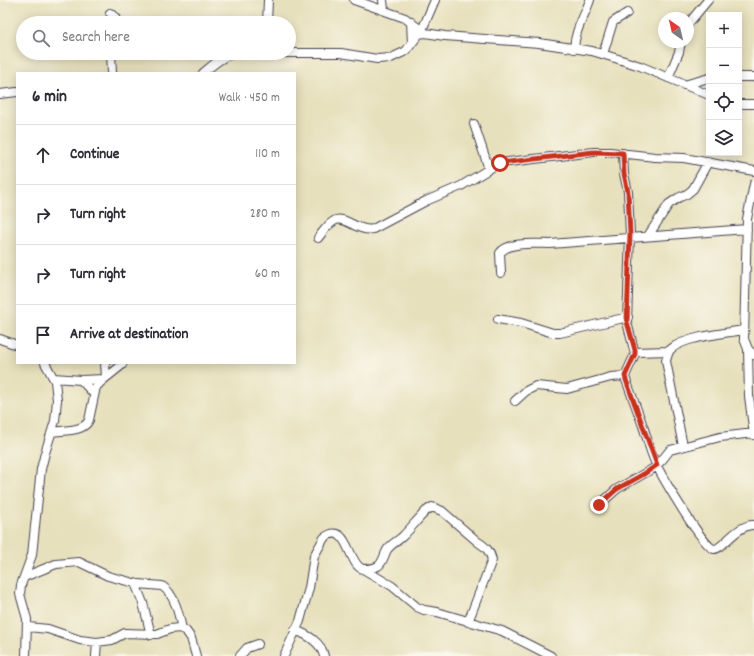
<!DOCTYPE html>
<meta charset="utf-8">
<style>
:root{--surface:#fff;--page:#f7f7f7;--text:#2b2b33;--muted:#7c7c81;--line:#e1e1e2}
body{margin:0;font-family:Dekko,sans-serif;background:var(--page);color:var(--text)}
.controls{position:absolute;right:12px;top:12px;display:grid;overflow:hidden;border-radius:0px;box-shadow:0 2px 10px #0003}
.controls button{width:36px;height:36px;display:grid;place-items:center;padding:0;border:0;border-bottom:1px solid var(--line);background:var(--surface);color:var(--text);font:20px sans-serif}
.compass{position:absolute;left:658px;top:12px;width:36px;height:36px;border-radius:50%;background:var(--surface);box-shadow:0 2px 10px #0003;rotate:326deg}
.stop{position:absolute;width:12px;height:12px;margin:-9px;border:3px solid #c8321e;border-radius:50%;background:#fff}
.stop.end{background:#c8321e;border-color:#fff;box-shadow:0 1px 4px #0008}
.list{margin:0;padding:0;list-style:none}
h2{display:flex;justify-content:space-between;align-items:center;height:52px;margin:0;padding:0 16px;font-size:17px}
h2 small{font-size:13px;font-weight:400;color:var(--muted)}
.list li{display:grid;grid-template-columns:26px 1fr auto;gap:12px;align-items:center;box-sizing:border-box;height:60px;padding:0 16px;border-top:1px solid var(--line)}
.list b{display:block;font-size:15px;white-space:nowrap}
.list em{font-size:13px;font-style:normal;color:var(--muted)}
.icon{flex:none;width:22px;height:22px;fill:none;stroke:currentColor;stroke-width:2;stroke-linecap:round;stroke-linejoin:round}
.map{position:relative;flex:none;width:754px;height:656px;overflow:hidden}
.search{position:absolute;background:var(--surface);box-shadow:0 2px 10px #0003;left:16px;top:16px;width:280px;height:44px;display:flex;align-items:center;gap:10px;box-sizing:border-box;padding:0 14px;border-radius:22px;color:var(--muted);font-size:15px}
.panel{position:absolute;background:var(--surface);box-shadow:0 2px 10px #0003;left:16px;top:72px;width:280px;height:292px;border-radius:0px}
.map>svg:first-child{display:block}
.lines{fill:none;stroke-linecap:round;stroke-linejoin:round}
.minor-casing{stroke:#403e4e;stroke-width:10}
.minor{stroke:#fff;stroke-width:8}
.route{stroke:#c8321e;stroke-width:5}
</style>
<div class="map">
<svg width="754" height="656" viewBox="0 0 754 656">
<rect width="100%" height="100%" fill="#fbf7ec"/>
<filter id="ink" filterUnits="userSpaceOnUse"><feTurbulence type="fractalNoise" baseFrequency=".025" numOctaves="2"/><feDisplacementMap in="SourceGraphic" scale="8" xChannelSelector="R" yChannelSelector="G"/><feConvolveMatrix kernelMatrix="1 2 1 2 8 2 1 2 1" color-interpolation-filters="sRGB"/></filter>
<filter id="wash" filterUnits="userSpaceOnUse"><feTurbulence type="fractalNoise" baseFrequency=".012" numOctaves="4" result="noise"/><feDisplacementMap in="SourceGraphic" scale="16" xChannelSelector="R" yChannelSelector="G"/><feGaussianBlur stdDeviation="0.9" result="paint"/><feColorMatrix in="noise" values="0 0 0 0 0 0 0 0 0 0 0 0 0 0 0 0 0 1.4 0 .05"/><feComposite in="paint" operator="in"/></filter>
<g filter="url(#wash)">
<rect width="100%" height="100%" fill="#e7e0bc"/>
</g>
<g filter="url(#ink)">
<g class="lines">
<defs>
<path id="minor" d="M354,0L405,18L425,33
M383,0L384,10
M110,13L115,17L117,23
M411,22L412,43
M267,23L268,0
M688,24L708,0
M422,30L435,0
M574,49C575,29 584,18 590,0
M111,53L112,73
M249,53H286
M289,53H341L377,59L391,58L406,51L419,34L425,33L445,36L539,43L592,51L615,58L640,66L709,95
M603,54L613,22L627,13
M203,73C213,65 224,54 238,53
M739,77H754
M668,78L679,52L681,42
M684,85L709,78
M0,94L17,92
M739,104H754
M474,124L489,169
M623,153L624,174L628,192L630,234L627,322L635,354L625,376L626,380C632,396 638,412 644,429C648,441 651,455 657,466C663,478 703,547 714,549C722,550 737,524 754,525
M754,184L747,219L744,339L748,349L754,355
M648,236L669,204L678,198L687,194L693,189L708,162
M318,238C323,232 327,225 334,221C343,214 359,233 373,229L426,201L461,186L494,166L500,163L594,152H610L655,157L684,158L754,171
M501,273L500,253C509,241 537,244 550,244L747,229
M498,319L521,323L553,333H560L628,317
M0,339L17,345
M748,349L749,396L754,435
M635,352L669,351
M105,363L106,377
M54,378L81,380L104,379
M81,380L94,394
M515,401L526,391L536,386L567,389L611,377L625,376
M52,432C63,430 84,432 89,420L96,387L102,381L122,365
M683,446L666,361C667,357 668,352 671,349C684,337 725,333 744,330
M599,505L617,489L654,468L662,460L670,450L720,437L754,433
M363,569L392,586L417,607L424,610L437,612L502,631L551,656
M24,577L56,564L79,562L108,576L138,584L162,586C175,594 179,615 182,629
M135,583L143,603L151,635
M28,627L48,629L80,640L97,642L112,640L125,633L157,634L170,629L179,628L186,631L191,638L196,656
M295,630C308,635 321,642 324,656
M26,656L27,619L20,594L21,585L32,555L41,469L45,453L55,421L57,400L55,381L45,363
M96,656L97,642
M240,656L247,648L258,644
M284,656L300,621L309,588L314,556L324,538C348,519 348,566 363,569C367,569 375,568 378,566C383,563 384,555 387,550C391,544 398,541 403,536C411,528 418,519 426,511L432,507L442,511L478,542C486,547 490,551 492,560L468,622"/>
</defs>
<use href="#minor" class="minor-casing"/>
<use href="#minor" class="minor"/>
</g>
</g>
<g class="lines" filter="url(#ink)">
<path class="route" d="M500,163L594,152L623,153L624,174L628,192L630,234L627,322L635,350V354L625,376L626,380L657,465L644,474L617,489L599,505"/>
</g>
</svg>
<div class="controls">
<button>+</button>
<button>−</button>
<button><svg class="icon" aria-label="locate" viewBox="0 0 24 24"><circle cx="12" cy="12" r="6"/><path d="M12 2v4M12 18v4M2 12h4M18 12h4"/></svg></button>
<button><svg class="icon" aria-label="layers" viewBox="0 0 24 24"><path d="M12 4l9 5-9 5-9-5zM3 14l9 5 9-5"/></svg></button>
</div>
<svg class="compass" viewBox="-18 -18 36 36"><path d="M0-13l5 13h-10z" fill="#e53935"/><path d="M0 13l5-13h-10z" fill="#7c7c81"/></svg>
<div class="stop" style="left:500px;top:163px"></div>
<div class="stop end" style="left:599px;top:505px"></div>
<div class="search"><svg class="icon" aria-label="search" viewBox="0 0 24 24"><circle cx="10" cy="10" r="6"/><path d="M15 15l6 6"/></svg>Search here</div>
<section class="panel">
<h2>6 min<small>Walk · 450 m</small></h2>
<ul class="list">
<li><svg class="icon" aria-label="ahead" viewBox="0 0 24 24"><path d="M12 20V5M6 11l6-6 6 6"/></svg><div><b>Continue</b></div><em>110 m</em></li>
<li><svg class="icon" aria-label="right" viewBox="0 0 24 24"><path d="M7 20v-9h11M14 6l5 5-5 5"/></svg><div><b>Turn right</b></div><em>280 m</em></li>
<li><svg class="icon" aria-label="right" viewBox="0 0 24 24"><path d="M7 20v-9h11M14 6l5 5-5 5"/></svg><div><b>Turn right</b></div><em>60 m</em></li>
<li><svg class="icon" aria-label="arrive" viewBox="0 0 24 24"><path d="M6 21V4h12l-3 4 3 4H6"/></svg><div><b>Arrive at destination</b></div></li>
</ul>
</section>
</div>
